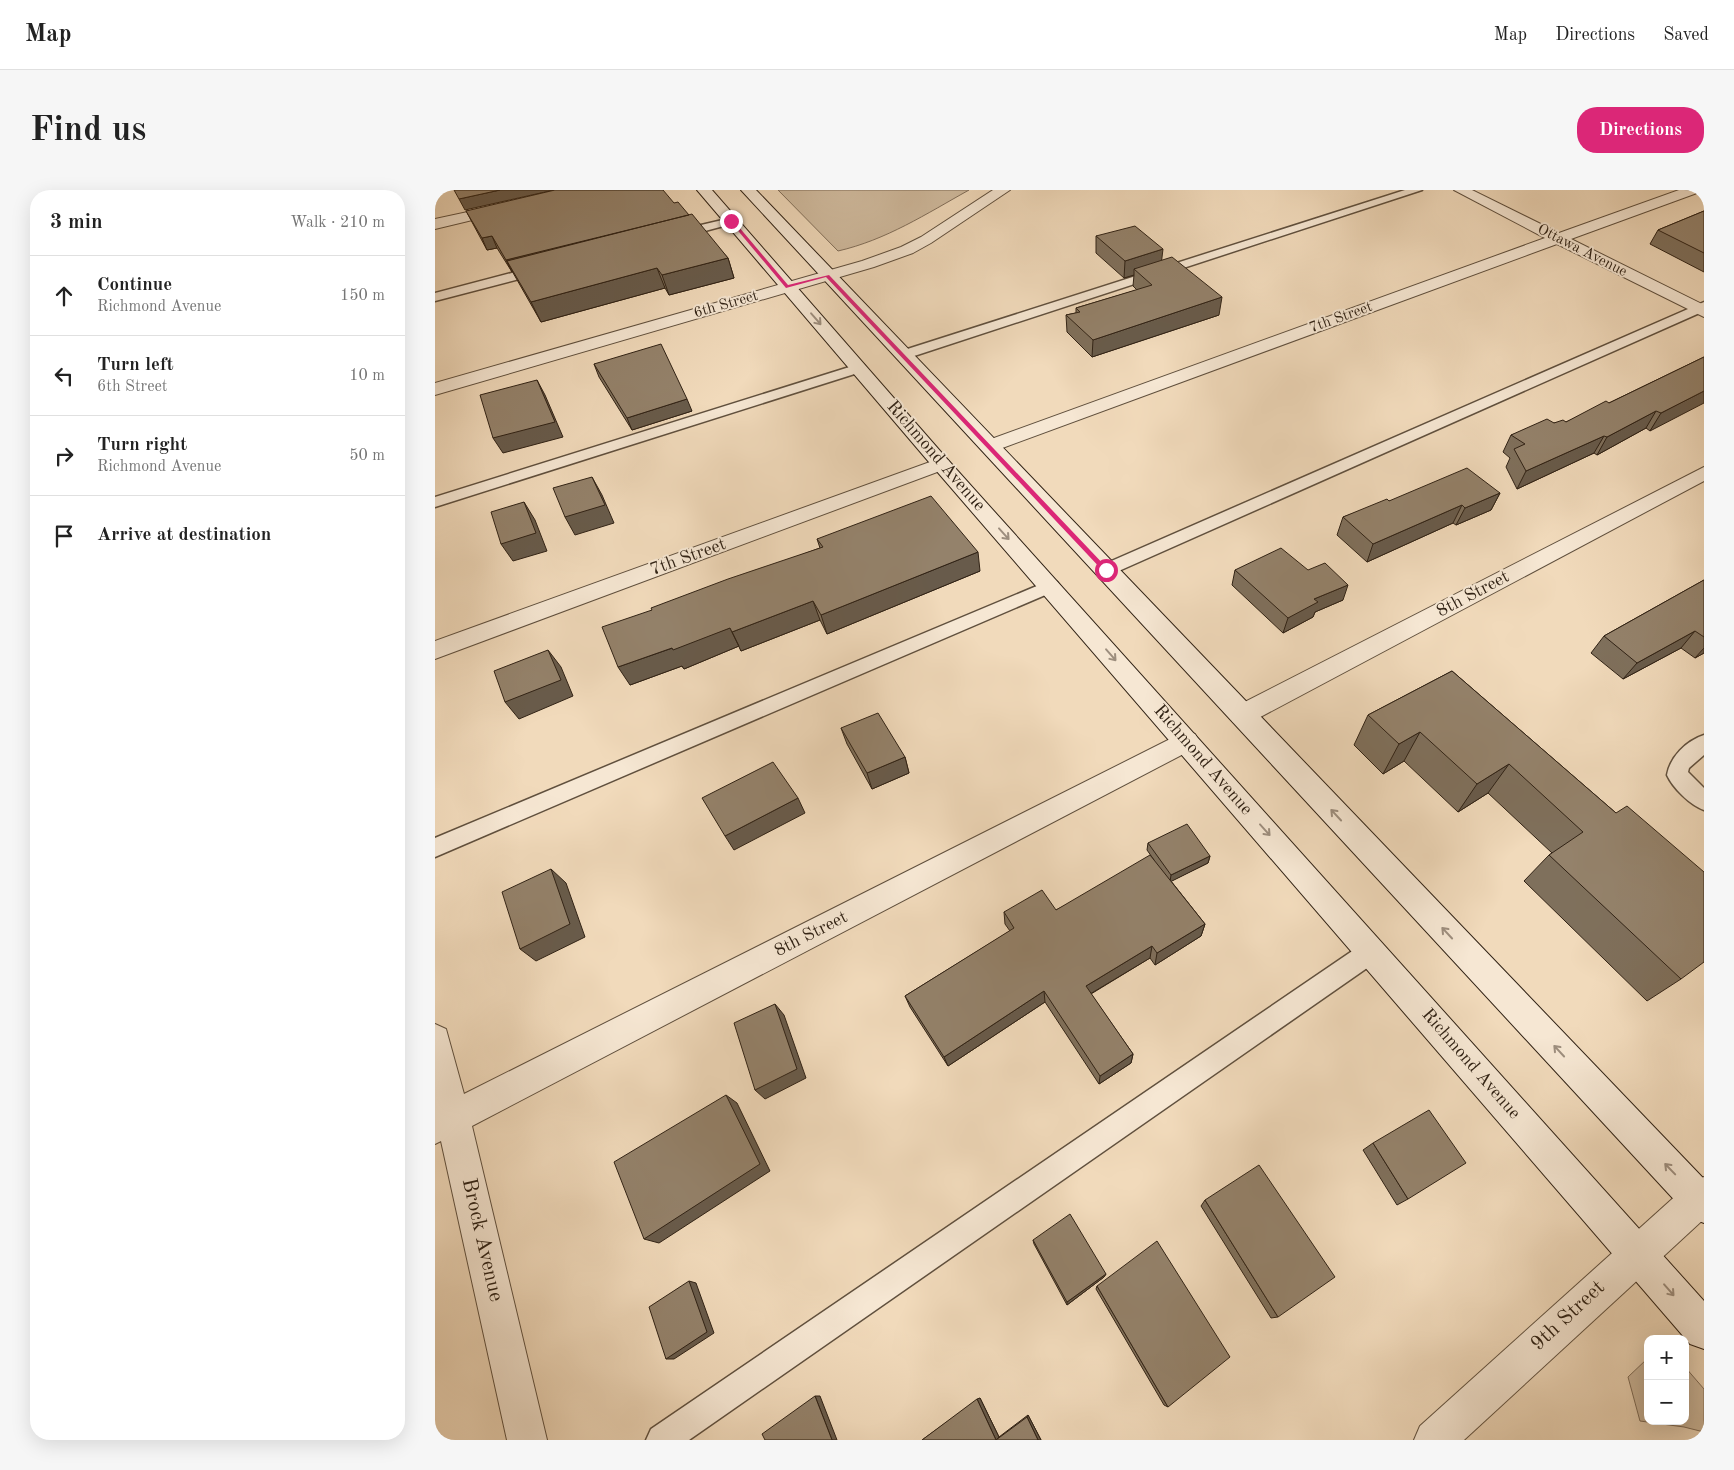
<!DOCTYPE html>
<meta charset="utf-8">
<style>
:root{--surface:#fff;--page:#f6f6f6;--text:#222;--muted:#767676;--line:#e0e0e0;--accent:#db2777}
body{margin:0;font-family:"Old Standard TT",serif;background:var(--page);color:var(--text)}
.controls{position:absolute;right:15px;bottom:15px;display:grid;overflow:hidden;border-radius:10px;box-shadow:0 5px 20px #0002}
.controls button{width:45px;height:45px;display:grid;place-items:center;padding:0;border:0;border-bottom:1px solid var(--line);background:var(--surface);color:var(--text);font:25px sans-serif}
.stop{position:absolute;width:15px;height:15px;margin:-11px;border:4px solid #db2777;border-radius:50%;background:#fff}
.stop.end{background:#db2777;border-color:#fff;box-shadow:0 1px 5px #0008}
.list{margin:0;padding:0;list-style:none}
h2{display:flex;justify-content:space-between;align-items:center;height:65px;margin:0;padding:0 20px;font-size:21px}
h2 small{font-size:16px;font-weight:400;color:var(--muted)}
.list li{display:grid;grid-template-columns:32px 1fr auto;gap:15px;align-items:center;box-sizing:border-box;height:80px;padding:0 20px;border-top:1px solid var(--line)}
.list b{display:block;font-size:19px;white-space:nowrap}
.list p{margin:0;font-size:16px;white-space:nowrap;color:var(--muted)}
.list em{font-size:16px;font-style:normal;color:var(--muted)}
.icon{flex:none;width:28px;height:28px;fill:none;stroke:currentColor;stroke-width:2;stroke-linecap:round;stroke-linejoin:round}
.map{position:relative;flex:none;width:1269px;height:1250px;overflow:hidden;border-radius:20px}
header{display:flex;align-items:center;gap:30px;box-sizing:border-box;height:70px;padding:0 25px;background:var(--surface);border-bottom:1px solid var(--line)}
header strong{font-size:24px}
nav{display:flex;gap:28px;margin-inline-start:auto;font-size:18px}
.intro{display:flex;align-items:center;justify-content:space-between;box-sizing:border-box;height:120px;padding:0 30px}
h1{margin:0;font-size:35px}
.button{padding:12px 22px;border-radius:20px;background:var(--accent);color:#fff;font-size:18px;font-weight:700}
main{display:flex;gap:30px;padding:0 30px}
aside{flex:1;background:var(--surface);border-radius:20px;box-shadow:0 5px 20px #0002}
.map>svg:first-child{display:block}
.green{fill:#d0bb9f;stroke:#806e5a}
.lines{fill:none;stroke-linecap:round;stroke-linejoin:round}
.service-casing{stroke:#60503e;stroke-width:3}
.minor-casing{stroke:#60503e;stroke-width:2}
.tertiary-casing{stroke:#60503e;stroke-width:2}
.secondary-casing{stroke:#302215;stroke-width:2}
.service{fill:#f6e7d3;fill-rule:evenodd}
.minor{fill:#f6e7d3;fill-rule:evenodd}
.tertiary{fill:#f6e7d3;fill-rule:evenodd}
.secondary{fill:#f6e7d3;fill-rule:evenodd}
.wall{fill:#7f705c;stroke:#302215}
.shaded-wall{fill:#685b4b;stroke:#302215}
.building{fill:#94826b;stroke:#302215}
.oneway{stroke:#9d8e7e}
.route{fill:#db2777}
.labels{text-anchor:middle;dominant-baseline:central;stroke-width:4;stroke-linejoin:round;paint-order:stroke}
.far-street-label{font-size:15px;fill:#302215;stroke:#f6e7d3}
.street-label{font-size:18px;fill:#302215;stroke:#f6e7d3}
.near-street-label{font-size:21px;fill:#302215;stroke:#f6e7d3}
</style>
<header>
<strong>Map</strong>
<nav><a>Map</a><a>Directions</a><a>Saved</a></nav>
</header>
<div class="intro"><h1>Find us</h1><a class="button">Directions</a></div>
<main>
<aside>
<h2>3 min<small>Walk · 210 m</small></h2>
<ul class="list">
<li><svg class="icon" aria-label="ahead" viewBox="0 0 24 24"><path d="M12 20V5M6 11l6-6 6 6"/></svg><div><b>Continue</b><p>Richmond Avenue</p></div><em>150 m</em></li>
<li><svg class="icon" aria-label="left" viewBox="0 0 24 24"><path d="M17 20v-9H6M10 6l-5 5 5 5"/></svg><div><b>Turn left</b><p>6th Street</p></div><em>10 m</em></li>
<li><svg class="icon" aria-label="right" viewBox="0 0 24 24"><path d="M7 20v-9h11M14 6l5 5-5 5"/></svg><div><b>Turn right</b><p>Richmond Avenue</p></div><em>50 m</em></li>
<li><svg class="icon" aria-label="arrive" viewBox="0 0 24 24"><path d="M6 21V4h12l-3 4 3 4H6"/></svg><div><b>Arrive at destination</b></div></li>
</ul>
</aside>
<div class="map">
<svg width="1269" height="1250" viewBox="0 0 1269 1250">
<rect width="100%" height="100%" fill="#f1dabb"/>
<filter id="stains"><feTurbulence type="fractalNoise" baseFrequency=".004" numOctaves="4"/><feColorMatrix values="0 0 0 0 .2 0 0 0 0 .09 0 0 0 0 .02 0 0 0 .5 -.17"/></filter>
<radialGradient id="worn" r=".72"><stop offset=".6" stop-color="#630" stop-opacity="0"/><stop offset="1" stop-color="#630" stop-opacity=".3"/></radialGradient>
<path class="green" d="M343,0H534C491,24 451,50 403,61Z
M1213,1168V1231H1250V1177L1269,1199V1242L1249,1237L1205,1231L1193,1187Z"/>
<g class="lines">
<defs>
<path id="service" d="M970,0H987L473,168H463L461,165L463,162Z
M296,28L300,29V33L240,49L234,45L236,42Z
M107,75L113,79L111,82L0,111V103Z
M1269,112V121L677,384H665L662,380L665,376Z
M424,174L429,175L431,178L429,181L0,317V307Z
M616,390L622,392L625,396L622,400L0,667V648Z
M1269,545V565L1254,578L1253,582L1269,598V620C1255,615 1238,598 1232,585C1235,567 1251,551 1269,545Z
M937,750L945,753L949,761L945,769L254,1250H211L216,1239L929,753Z"/>
<path id="minor" d="M558,0H575L496,53L478,63L439,77L0,205V193L427,71L466,57L486,47Z
M1019,0H1037L1124,43L1244,0H1264L1262,3L1136,49L1269,115V127L1122,54L562,260H548L545,256L548,252L1110,48Z
M70,14L75,15L77,18L75,21L0,39V29Z
M506,268L513,270L516,274L513,278L0,469V451Z
M1269,277V291L816,532L807,535L798,532L794,525L798,518Z
M751,541L760,544L764,551L760,558L37,936L112,1250H72L6,951L0,954V834L11,839L29,904Z"/>
<path id="tertiary" d="M1269,987V1029L1029,1250H979L985,1236L1256,992Z"/>
<path id="secondary" d="M262,0H277L513,270L1269,1111V1159L1255,1154L499,278Z
M306,0H321L1269,989V1033L1256,1028Z"/>
</defs>
<use href="#service" class="service-casing"/>
<use href="#minor" class="minor-casing"/>
<use href="#tertiary" class="tertiary-casing"/>
<use href="#secondary" class="secondary-casing"/>
<use href="#service" class="service"/>
<use href="#minor" class="minor"/>
<use href="#tertiary" class="tertiary"/>
<use href="#secondary" class="secondary"/>
</g>
<path class="wall" d="M239,13L254,25L293,68L299,88L234,105L230,98L106,132L77,81V82L62,58L52,60L31,21Z
M1269,21V82L1215,54L1223,40Z
M661,46L727,70L784,125L657,167L632,142L631,125L641,123V118L702,100L698,96L699,85L689,88L661,63Z
M1269,167L1215,241L1211,238L1162,265L1159,263L1082,299L1071,277L1075,268L1068,262L1076,245L1119,233L1131,232L1174,213Z
M159,174L257,221L197,240L164,187Z
M1065,303L1056,320L1021,335L1018,333L932,372L902,345L908,327L954,311Z
M382,349L545,381L392,444L385,430L306,461L304,456L249,479L247,476L195,495L217,420L385,358Z
M800,380L908,410L880,422L878,427L848,443L797,395Z
M1269,390V463L1260,468L1246,458L1188,489L1156,463L1169,446Z
M1017,481L1181,623L1246,789L1212,811L1089,691L1114,665L1117,663L1053,603L1023,622L969,571L948,584L919,555L933,525Z
M406,538L470,567L474,583L437,599L412,554Z
M713,653L775,666L773,673L736,691L770,734L766,746L720,775L715,768L656,804L698,864L696,873L664,894L610,812L513,876L475,817L470,806L575,741L570,734L569,722L621,720L719,670L712,660Z
M938,953L973,1009L962,1015L928,960Z
M770,1010L843,1127L836,1128L766,1016Z
M598,1050L671,1084L669,1087L632,1115L599,1054Z
M662,1096L733,1217L729,1215L661,1099Z
M545,1208L564,1247L593,1225L606,1250H487Z"/>
<path class="shaded-wall" d="M65,0H119L30,20L24,9Z
M254,25L257,36L72,71L77,81V82L71,70Z
M57,46L62,58L52,60L47,48Z
M728,59L726,76L699,79V85L689,88L690,71Z
M293,68L299,88L234,105L227,85Z
M222,78L230,98L106,132L96,112Z
M787,107L784,125L657,167L658,150Z
M102,190L110,205L128,247L68,263L58,248Z
M1269,201V213L1215,241L1226,223Z
M252,209L257,221L197,240L192,228Z
M1221,221L1211,238L1162,265L1172,247Z
M1169,246L1159,263L1082,299L1091,281Z
M157,287L167,305L179,333L140,345L130,327Z
M1065,303L1056,320L1021,335L1030,318Z
M89,312L100,330L112,361L78,371L66,354Z
M1027,315L1018,333L932,372L938,354Z
M543,362L545,381L392,444L386,425Z
M913,395L908,410L880,422L878,427L848,443L853,428L879,409Z
M378,411L385,430L306,461L297,442Z
M295,438L304,456L249,479L247,476L195,495L183,477Z
M1260,441L1246,458L1188,489L1202,473Z
M1269,458V463L1260,468Z
M113,460L126,477L138,506L84,529L70,512Z
M985,542L969,571L948,584L964,554Z
M470,567L474,583L437,599L432,583Z
M1074,574L1053,603L1023,622L1042,594Z
M363,608L370,623L299,660L290,646Z
M775,666L773,673L735,692L736,685Z
M116,679L131,693L150,747L101,771L85,759Z
M770,734L766,746L720,775L722,763Z
M717,756L715,768L650,807L651,796Z
M609,801L610,812L513,876L509,867Z
M340,814L349,825L371,888L330,909L320,900Z
M698,864L696,873L664,894L665,886Z
M291,905L302,913L335,981L224,1053L209,1049Z
M671,1084L669,1087L632,1115V1112Z
M254,1091L261,1093L279,1143L239,1169H231Z
M380,1206H385L402,1250H397Z
M545,1208L564,1247L561,1250L542,1209Z
M593,1225L606,1250H603L592,1227Z"/>
<path class="building" d="M19,0H65L24,9Z
M120,0H228L239,13L243,12L254,25L71,70L57,46L47,48L31,21Z
M1269,21V63L1223,40Z
M257,24L293,68L227,85L222,78L96,112L72,71Z
M700,36L728,59L690,71L661,46Z
M737,67L787,107L658,150L631,125L645,122L641,118L717,95L699,79Z
M226,154L252,209L192,228L159,174Z
M1269,167V201L1226,223L1221,221L1172,247L1169,246L1091,281L1079,259L1090,254L1076,245L1112,229L1119,233L1128,230L1131,232L1171,211L1174,213Z
M102,190L120,232L58,248L45,205Z
M1032,278L1065,303L1030,318L1027,315L938,354L908,327L952,309L954,311Z
M157,287L170,315L130,327L118,298Z
M496,306L543,362L386,425L378,411L297,442L295,438L238,460L237,458L183,477L167,437L217,420L216,418L293,389L388,357L382,349Z
M89,312L101,343L66,354L56,322Z
M846,358L873,380L890,373L913,395L879,409L883,412L853,428L800,380Z
M1269,390V447L1260,441L1202,473L1169,446Z
M113,460L126,490L70,512L59,481Z
M1017,481L1181,623L1192,616L1269,682V772L1246,789L1114,665L1148,642L1074,574L1042,594L985,542L964,554L933,525Z
M443,523L470,567L432,583L406,538Z
M338,572L363,608L290,646L267,608Z
M752,634L775,666L736,685L713,653Z
M715,665L770,734L722,763L717,756L651,796L698,864L665,886L609,801L509,867L470,806L579,738L569,722L607,700L621,720Z
M116,679L135,734L85,759L67,702Z
M340,814L362,879L320,900L299,833Z
M291,905L325,974L209,1049L179,972Z
M994,920L1031,973L973,1009L938,953Z
M824,975L900,1087L843,1127L770,1010Z
M635,1024L671,1084L632,1112L598,1050Z
M722,1051L795,1167L733,1217L662,1096Z
M254,1091L272,1142L231,1169L214,1117Z
M380,1206L397,1250H330L327,1244Z
M542,1209L561,1250L592,1227L603,1250H487Z"/>
<defs><path id="oneway-shaft" d="M-6 0H5M1.5-3L5.5 0L1.5 3" fill="none" stroke-width="1.6" stroke-linecap="round" stroke-linejoin="round" transform="scale(1.25)"/></defs>
<g class="oneway">
<use href="#oneway-shaft" transform="translate(381 129) rotate(49)"/>
<use href="#oneway-shaft" transform="translate(569 344) rotate(48)"/>
<use href="#oneway-shaft" transform="translate(676 465) rotate(49)"/>
<use href="#oneway-shaft" transform="translate(901 625) rotate(-133)"/>
<use href="#oneway-shaft" transform="translate(830 640) rotate(48)"/>
<use href="#oneway-shaft" transform="translate(1012 743) rotate(-133)"/>
<use href="#oneway-shaft" transform="translate(1124 861) rotate(-133)"/>
<use href="#oneway-shaft" transform="translate(1235 979) rotate(-134)"/>
<use href="#oneway-shaft" transform="translate(1234 1100) rotate(49)"/>
</g>
<path class="route" d="M294,30H298L353,95L394,85L673,379V382H669L391,87L351,98Z"/>
<g class="labels">
<g class="far-street-label">
<text transform="translate(1147 61) rotate(27)">Ottawa Avenue</text>
<text transform="translate(291 115) rotate(-16)">6th Street</text>
<text transform="translate(906 128) rotate(-20)">7th Street</text>
</g>
<g class="street-label">
<text transform="translate(501 266) rotate(49)">Richmond Avenue</text>
<text transform="translate(253 367) rotate(-20)">7th Street</text>
<text transform="translate(1038 404) rotate(-28)">8th Street</text>
<text transform="translate(768 570) rotate(49)">Richmond Avenue</text>
<text transform="translate(376 744) rotate(-27)">8th Street</text>
<text transform="translate(1036 874) rotate(49)">Richmond Avenue</text>
</g>
<g class="near-street-label">
<text transform="translate(47 1050) rotate(77)">Brock Avenue</text>
<text transform="translate(1133 1126) rotate(-43)">9th Street</text>
</g>
</g>
<rect width="100%" height="100%" filter="url(#stains)"/>
<rect width="100%" height="100%" fill="url(#worn)"/>
</svg>
<div class="controls">
<button>+</button>
<button>−</button>
</div>
<div class="stop" style="left:671px;top:380px"></div>
<div class="stop end" style="left:296px;top:31px"></div>
</div>
</main>
